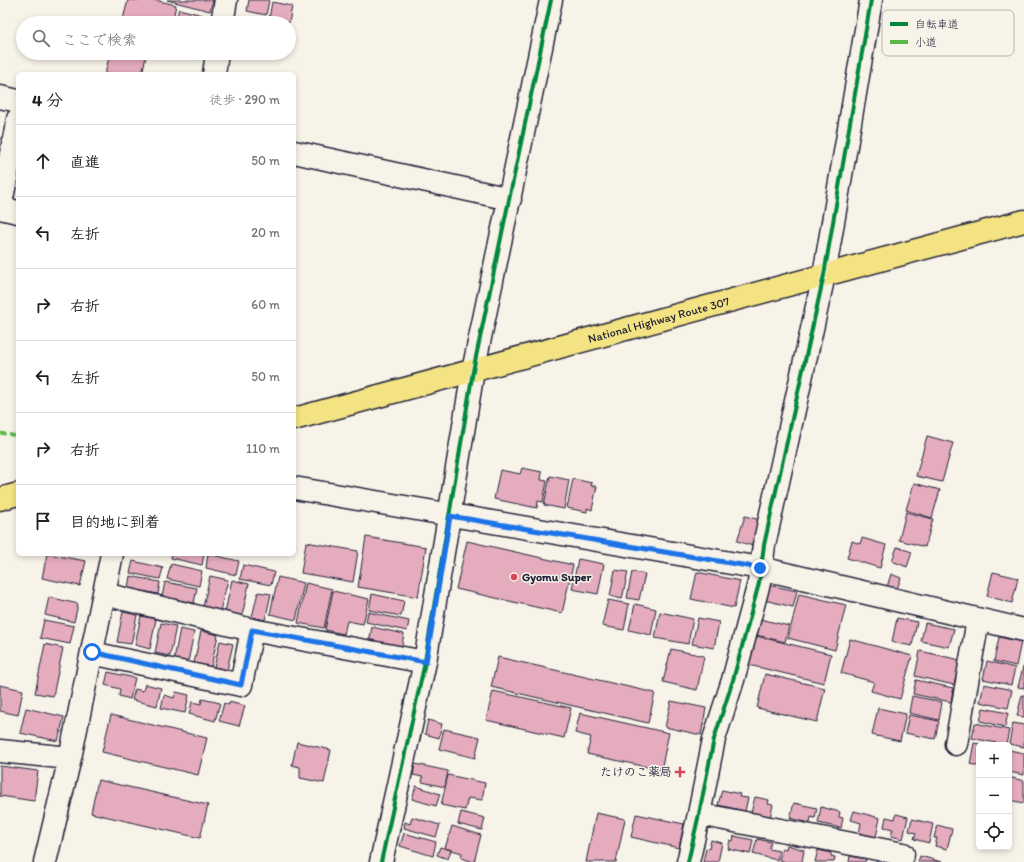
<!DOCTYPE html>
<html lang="ja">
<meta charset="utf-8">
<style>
:root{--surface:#fff;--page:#f6f6f6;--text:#202124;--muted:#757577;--line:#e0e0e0}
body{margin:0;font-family:Itim,"Klee One",sans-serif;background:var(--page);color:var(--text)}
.controls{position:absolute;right:12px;bottom:12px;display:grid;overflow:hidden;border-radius:6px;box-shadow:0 2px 6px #0003}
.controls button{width:36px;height:36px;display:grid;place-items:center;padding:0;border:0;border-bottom:1px solid var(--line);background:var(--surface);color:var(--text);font:20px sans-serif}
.stop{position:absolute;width:12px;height:12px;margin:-9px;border:3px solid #1a73e8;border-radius:50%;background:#fff}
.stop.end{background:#1a73e8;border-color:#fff;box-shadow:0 1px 4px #0008}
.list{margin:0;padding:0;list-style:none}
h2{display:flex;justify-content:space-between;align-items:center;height:52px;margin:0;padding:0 16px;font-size:17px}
h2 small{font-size:13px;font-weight:400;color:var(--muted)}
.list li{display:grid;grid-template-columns:26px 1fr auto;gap:12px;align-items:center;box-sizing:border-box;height:72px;padding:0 16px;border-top:1px solid var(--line)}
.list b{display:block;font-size:15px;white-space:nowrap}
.list em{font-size:13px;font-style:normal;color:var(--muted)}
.icon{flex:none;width:22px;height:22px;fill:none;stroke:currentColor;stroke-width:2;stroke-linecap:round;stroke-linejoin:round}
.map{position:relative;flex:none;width:1024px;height:862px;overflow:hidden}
.search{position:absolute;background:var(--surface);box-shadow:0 2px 6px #0003;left:16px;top:16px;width:280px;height:44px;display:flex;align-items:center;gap:10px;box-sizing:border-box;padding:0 14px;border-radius:22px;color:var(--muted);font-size:15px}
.panel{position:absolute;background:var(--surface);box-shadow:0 2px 6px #0003;left:16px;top:72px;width:280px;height:484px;border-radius:6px}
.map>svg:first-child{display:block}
.building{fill:#e5acbe;stroke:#22223b}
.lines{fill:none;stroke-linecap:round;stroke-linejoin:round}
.minor-casing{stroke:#22223b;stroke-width:25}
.highway-casing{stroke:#22223b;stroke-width:25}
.minor{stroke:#f7f3e8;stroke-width:22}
.highway{stroke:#f4e382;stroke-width:22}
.quiet{stroke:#58b947;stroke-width:3;stroke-dasharray:6 3;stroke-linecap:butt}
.cycleway-casing{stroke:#f7f3e8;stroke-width:6}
.cycleway{stroke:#00873e;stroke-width:4}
.route{stroke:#1a73e8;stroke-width:5}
.poi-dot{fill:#d1495b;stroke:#f7f3e8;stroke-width:1.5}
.labels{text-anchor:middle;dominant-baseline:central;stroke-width:3;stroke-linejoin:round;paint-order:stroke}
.street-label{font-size:12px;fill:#22223b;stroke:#f7f3e8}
.poi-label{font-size:12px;font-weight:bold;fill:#22223b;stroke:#f7f3e8;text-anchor:start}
.key{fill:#f7f3e8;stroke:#b7b4b4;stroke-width:1}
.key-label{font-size:11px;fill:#22223b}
</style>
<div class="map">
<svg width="1024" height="862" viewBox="0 0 1024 862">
<rect width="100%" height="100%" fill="#f7f3e8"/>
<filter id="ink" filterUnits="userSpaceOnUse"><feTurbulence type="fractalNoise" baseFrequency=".025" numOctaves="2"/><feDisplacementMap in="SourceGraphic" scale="8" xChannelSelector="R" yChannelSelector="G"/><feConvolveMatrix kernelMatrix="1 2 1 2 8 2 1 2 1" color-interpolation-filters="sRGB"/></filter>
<g filter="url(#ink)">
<path class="building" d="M128,0H155L176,5L172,23H122Z
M167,0H213L210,11Z
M249,0H269L266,15L247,11Z
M272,2L292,6L289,23L269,19Z
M179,9L206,16L204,23H175Z
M110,53H133L146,56L142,74H105Z
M169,53H196L195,59Z
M927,436L953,443L942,482L916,476Z
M522,468L542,472L541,480L547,481L543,502L538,501L537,508L494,499L500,470L520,474Z
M550,476L569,480L564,509L544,505Z
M573,479L592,483L591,486H597L592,510L587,508V512L567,508Z
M914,483L940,490L932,518L906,510Z
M906,512L933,519L925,547L899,540Z
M745,516L764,521L756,547L737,541Z
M366,537L426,547L418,597L358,587Z
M862,538L886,545L880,568L847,558L852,541L860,544Z
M467,541L573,565L562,613L456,589Z
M306,542L358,551L353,582L301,573Z
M897,547L912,552L907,567L892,561Z
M47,554L86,561L80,586L42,578Z
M172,554H204L202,565L171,558Z
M208,554L239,561L236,575L206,568Z
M578,559L604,564L598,594L572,589Z
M133,561L163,568L160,579L130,573Z
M171,564L202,571L199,586L167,579Z
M243,565L274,572L271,585L240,579Z
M615,570L628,572L622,599L610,596Z
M632,572L645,574L639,600L627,598Z
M697,572L740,581L734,608L691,599Z
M993,572L1018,578L1012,603L987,596Z
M891,574L901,578L897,589L887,587Z
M130,576L160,582L158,594L128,588Z
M210,576L228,580L220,611L203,607Z
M278,577L304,583L296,620L270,614Z
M232,580L249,584L242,616L225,612Z
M165,582L197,588L194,603L162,597Z
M306,583L332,589L324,628L298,623Z
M768,585L797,591L793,607L764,600Z
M333,591L369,599L363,624L347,621L344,634L325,630Z
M258,592L271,594L265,620L252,617Z
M372,594L404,601L401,616L369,610Z
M799,594L846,605L835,650L788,638Z
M49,597L78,604L74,622L45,615Z
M608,600L629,604L624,630L602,626Z
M635,604L656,609L651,635L629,630Z
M123,612L137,615L131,644L117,642Z
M368,612L409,621L407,631L366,622Z
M660,612L693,619L688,644L655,638Z
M141,616L156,619L150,649L135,645Z
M698,618L719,622L714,648L692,644Z
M897,618L917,622L912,646L892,642Z
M760,619L789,626L785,642L756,635Z
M44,620L74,626L70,644L40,638Z
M161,623L176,626L170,656L155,653Z
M925,623L954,629L949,647L921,641Z
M372,627L404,634L401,650L369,643Z
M180,629L194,632L188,662L174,659Z
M201,631L218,635L211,667L194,663Z
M756,636L831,654L824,683L749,665Z
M999,637L1021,642L1016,666L994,661Z
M850,639L912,656L900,699L871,691L874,682L841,673Z
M220,641L233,644L227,670L214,667Z
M45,644L63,648L53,696L35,693Z
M671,649L704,656L697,690L663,682Z
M920,651L960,660L954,685L915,676Z
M498,657L655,693L648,723L491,687Z
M987,661L1015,668L1011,685L983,679Z
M1023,667H1024V688L1018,687Z
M108,672L135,678L130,699L119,696L120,689L105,685Z
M765,674L825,688L817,722L757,708Z
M916,680L953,688L951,702L913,694Z
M145,684L161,688L157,706L132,700L135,689L143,691Z
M984,684L1012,690L1008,708L980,702Z
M0,685L23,690L18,715L0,711Z
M493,691L571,708L564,738L486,720Z
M176,692L189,695L185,713L161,708L164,695L174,698Z
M1022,695H1024V717L1017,716Z
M912,696L942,702L939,720L909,713Z
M202,699L220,703L215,721L189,714L192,702L201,704Z
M671,701L706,708L701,735L665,727Z
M229,702L245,706L239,726L219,721L224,703L229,705Z
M26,708L64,717L58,741L20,733Z
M878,708L906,714L900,741L872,735Z
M983,708L1008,713L1005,727L980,721Z
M580,713L669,733L661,770L587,754L591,737L575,733Z
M111,715L207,738L198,775L102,752Z
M909,715L939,721L935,739L905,733Z
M428,720L442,724L439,738L425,734Z
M975,723L1009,730L1006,745L972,738Z
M1013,723L1024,725V747L1009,744Z
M444,729L480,737L475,758L439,749Z
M297,742L331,750L324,783L300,778V767L292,765Z
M974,743L985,745H979V766L970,764Z
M1009,750L1024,753V775L1009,772Z
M415,764L448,771L445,787L422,782L423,777L413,775Z
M0,766L38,771L34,801L0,796Z
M448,775L485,783L482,800L468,798L465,810L441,805Z
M1009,777L1024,781V803L1009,800Z
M98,780L208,805L200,838L91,813Z
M416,786L440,794L436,806L412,799Z
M722,790L740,794L739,797L748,798L745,811L718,805Z
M755,797L769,800L768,804L773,805L770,817L751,813Z
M794,803L817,808L815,818L811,817L810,823L790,818Z
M821,807L840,812L839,817L843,818L841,828L818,823Z
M854,811L880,818L876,837L859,833L861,823L851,820Z
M461,812L485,818L482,830L458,824Z
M596,813L625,819L616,862H586Z
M636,814L684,824L679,848L631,837Z
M896,814L908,817L903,839L891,836L893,829L884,827L886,817L895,819Z
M412,817L440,825L436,837L404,828L405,822L410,824Z
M912,819L933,824L929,843L914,839L916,833L909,831Z
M937,825L952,829L947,849L935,846L937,838H934Z
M452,826L481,835L474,862L461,858L462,853L445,848Z
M404,833L436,842L433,856L400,846Z
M734,836L753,840L750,854L728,849L730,840L733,841Z
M757,839L771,842L769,849L779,851L777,860L753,854Z
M711,840L722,843L718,862H703L706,848L709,849Z
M787,845L804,850L802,862H786L779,860L782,848L786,849Z
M440,847L451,850L448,859L437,855Z
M818,850L831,853V856L835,857L834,862H815Z
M850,856L866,859L865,862H849Z
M920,856L942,862H918Z"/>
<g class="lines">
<defs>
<path id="minor" d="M222,23L226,0
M214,74L217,53
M0,97L18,101
M294,152L510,199
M0,208L18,119
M0,208L18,212
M294,488L760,568L1024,630
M104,594L252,630L425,662
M92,653L241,685L252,630
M956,744L978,620
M0,751L70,758
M699,814L903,854L901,862
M45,862L70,758L112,554
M381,862L425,662L473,371L551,0
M688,862L699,814L714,739L733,680L759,583L764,545L824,275L871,0"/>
<g id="highway">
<path id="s1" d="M294,419L1024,221"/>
<path d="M0,499L18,494"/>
</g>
</defs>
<use href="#minor" class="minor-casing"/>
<use href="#highway" class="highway-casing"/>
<use href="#minor" class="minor"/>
<use href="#highway" class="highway"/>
<path class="quiet" d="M0,433L18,436"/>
<defs>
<path id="cycleway" d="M381,862L425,662L473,371L551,0
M688,862L699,814L714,739L733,680L759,583L764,545L824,275L871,0"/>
</defs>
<use href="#cycleway" class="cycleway-casing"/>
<use href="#cycleway" class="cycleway"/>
</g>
</g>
<g class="lines" filter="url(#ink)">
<path class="route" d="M92,652L241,685L252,630L426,662L450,516L760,568"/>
</g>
<g class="poi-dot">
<circle cx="514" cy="577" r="4"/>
<path d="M678 766h4v4h4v4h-4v4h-4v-4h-4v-4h4z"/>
</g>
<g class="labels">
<g class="street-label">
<text stroke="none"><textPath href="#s1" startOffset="378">National Highway Route 307</textPath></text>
</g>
<g class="poi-label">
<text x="522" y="577">Gyomu Super</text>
<text x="672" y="772" text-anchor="end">たけのこ薬局</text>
</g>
</g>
<rect x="882" y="10" width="132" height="46" rx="6" class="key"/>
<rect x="890" y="22" width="18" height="4" fill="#00873e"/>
<rect x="890" y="40" width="18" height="4" fill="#58b947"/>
<g class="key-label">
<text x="915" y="28">自転車道</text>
<text x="915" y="46">小道</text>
</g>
</svg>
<div class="controls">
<button>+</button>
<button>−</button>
<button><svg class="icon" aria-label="locate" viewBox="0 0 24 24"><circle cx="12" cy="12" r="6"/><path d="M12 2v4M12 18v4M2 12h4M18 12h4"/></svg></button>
</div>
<div class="stop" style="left:92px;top:652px"></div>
<div class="stop end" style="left:760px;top:568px"></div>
<div class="search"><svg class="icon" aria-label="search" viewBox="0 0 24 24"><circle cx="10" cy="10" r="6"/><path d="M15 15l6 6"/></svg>ここで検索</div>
<section class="panel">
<h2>4 分<small>徒歩 · 290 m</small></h2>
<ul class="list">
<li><svg class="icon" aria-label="ahead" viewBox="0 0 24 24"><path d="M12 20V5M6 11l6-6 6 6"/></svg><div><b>直進</b></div><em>50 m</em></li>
<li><svg class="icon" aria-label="left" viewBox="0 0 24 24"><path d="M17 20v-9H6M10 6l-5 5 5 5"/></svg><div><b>左折</b></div><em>20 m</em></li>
<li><svg class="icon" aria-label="right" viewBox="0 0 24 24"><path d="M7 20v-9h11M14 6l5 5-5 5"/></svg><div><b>右折</b></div><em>60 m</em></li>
<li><svg class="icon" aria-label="left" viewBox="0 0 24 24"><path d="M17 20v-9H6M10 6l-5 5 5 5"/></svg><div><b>左折</b></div><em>50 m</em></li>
<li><svg class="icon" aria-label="right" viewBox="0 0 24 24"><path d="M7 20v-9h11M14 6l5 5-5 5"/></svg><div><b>右折</b></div><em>110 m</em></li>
<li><svg class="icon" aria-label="arrive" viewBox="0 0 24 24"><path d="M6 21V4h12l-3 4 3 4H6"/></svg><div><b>目的地に到着</b></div></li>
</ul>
</section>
</div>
